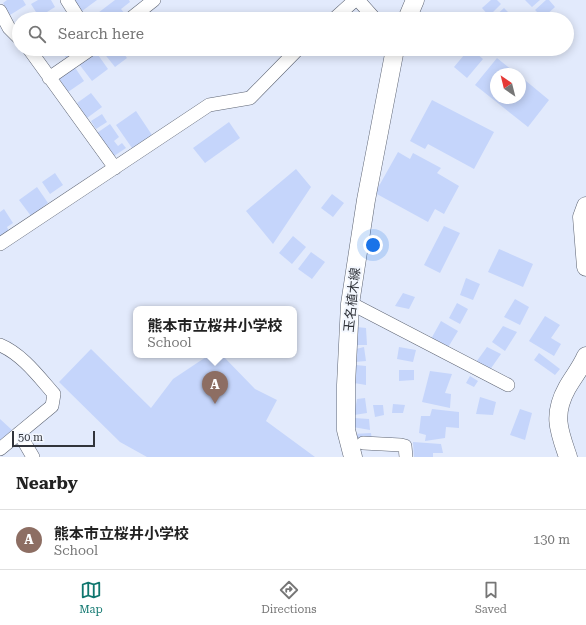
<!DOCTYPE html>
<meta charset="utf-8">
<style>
:root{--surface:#fff;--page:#f2f2f2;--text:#222;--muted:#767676;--line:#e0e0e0;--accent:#0f766e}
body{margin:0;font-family:"Roboto Serif","Noto Sans JP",serif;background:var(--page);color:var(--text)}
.compass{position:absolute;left:490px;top:68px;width:36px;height:36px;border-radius:50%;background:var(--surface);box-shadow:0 2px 10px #0003;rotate:325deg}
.scale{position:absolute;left:12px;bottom:10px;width:83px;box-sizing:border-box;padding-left:4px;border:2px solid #31343b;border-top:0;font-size:11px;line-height:14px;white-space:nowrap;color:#31343b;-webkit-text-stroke:3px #f3f7fe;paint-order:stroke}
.you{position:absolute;left:373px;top:245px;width:14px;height:14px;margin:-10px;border:3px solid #fff;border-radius:50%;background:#1a73e8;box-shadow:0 0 0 6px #1a73e833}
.badge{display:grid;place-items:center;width:26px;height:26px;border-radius:50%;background:var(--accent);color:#fff;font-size:13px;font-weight:700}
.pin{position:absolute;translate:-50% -33px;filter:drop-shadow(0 1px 2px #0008)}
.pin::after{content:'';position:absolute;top:21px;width:14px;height:12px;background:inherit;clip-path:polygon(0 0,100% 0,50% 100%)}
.popup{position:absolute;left:133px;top:306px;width:164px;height:52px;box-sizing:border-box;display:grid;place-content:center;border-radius:8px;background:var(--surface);filter:drop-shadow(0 1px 3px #0005);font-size:13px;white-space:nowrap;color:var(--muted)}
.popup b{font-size:15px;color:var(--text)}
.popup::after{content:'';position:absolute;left:50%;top:100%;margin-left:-8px;border:8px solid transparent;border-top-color:var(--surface)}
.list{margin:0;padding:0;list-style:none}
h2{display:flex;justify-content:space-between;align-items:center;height:52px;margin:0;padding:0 16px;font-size:17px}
h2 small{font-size:13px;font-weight:400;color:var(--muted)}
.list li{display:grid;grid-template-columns:26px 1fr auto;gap:12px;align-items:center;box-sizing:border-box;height:60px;padding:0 16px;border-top:1px solid var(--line)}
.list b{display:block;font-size:15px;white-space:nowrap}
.list p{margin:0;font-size:13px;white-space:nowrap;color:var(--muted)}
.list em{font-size:13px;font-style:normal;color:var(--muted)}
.icon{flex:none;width:22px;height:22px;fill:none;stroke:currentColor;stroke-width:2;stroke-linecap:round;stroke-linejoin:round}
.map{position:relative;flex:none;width:586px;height:457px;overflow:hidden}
.search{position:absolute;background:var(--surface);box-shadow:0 2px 10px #0003;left:12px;right:12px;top:12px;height:44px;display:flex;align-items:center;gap:10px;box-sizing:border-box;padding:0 14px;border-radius:22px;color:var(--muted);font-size:15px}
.sheet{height:112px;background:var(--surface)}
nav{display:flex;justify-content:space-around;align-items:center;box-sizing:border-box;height:56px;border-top:1px solid var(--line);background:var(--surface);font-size:11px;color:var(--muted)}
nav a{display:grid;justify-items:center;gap:2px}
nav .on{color:var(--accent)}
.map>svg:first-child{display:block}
.building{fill:#c5d5fb}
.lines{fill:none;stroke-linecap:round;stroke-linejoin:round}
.minor-casing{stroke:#5d6473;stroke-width:14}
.secondary-casing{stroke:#5d6473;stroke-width:19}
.minor{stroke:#fff;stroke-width:13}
.secondary{stroke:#fff;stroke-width:18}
.labels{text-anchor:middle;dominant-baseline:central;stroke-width:4;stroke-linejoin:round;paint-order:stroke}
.street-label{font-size:13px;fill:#31343b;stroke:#f3f7fe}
</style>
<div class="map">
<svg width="586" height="457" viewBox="0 0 586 457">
<rect width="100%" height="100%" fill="#e2eafc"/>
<path class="building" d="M7,0H23L26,5L10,15L3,3Z
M38,0H51L55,7L39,17L31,4Z
M70,0H97L78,14Z
M115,0H129L130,2L121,9L125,14L118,19H90Z
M491,0H497L501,4L489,16L482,8Z
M525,0H540L532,7Z
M546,0H549L555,7L543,18L535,10Z
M504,8L511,15L508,19H492Z
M60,49H78L66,58Z
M107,49H120L127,58L115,67L103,52Z
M469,49H471L483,59L467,78L454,67Z
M96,52L108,69L92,81L79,64Z
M497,58L517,74H496V98H520V76L549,100L528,127L475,85Z
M74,66L84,81L68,92L58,77Z
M91,93L102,107L87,118L77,103Z
M432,100L494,132L474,169L428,144L425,149L410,141Z
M136,111L152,135L132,148L116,125Z
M102,114L107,122L96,129L91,121Z
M229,122L240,138L205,163L193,148Z
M110,124L119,137L114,141L118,146L122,143L126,148L114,156L107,146L104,149L94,135Z
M398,152L410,159L413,153L441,168L437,173L459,186L444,214L435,209L428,222L375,193Z
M296,169L311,187L273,244L246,211Z
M55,173L63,185L50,194L42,182Z
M37,187L48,203L31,216L19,200Z
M332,194L344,203L333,217L321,208Z
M4,209L13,223L7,227L9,231L0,237V212Z
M444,226L460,233L440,273L424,265Z
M293,236L306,247L292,264L279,253Z
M499,249L533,264L523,287L488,272Z
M311,252L325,262L312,279L298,269Z
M466,278L480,284L473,300L460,295Z
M403,293L415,297L409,309L395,306Z
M515,299L529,307L520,325L504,317Z
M457,303L468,309L460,324L449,318Z
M545,316L560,325L551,338L561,344L554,356L529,341Z
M441,321L458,331L447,349L431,339Z
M503,326L517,332L505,351L492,342Z
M357,327L366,328L367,345H357Z
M364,347L366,361L355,362L352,350Z
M399,347L416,350L413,362L397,359Z
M487,347L501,354L487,374L474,365Z
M91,349L151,408L173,379L209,355H222L255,389L277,400L266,421L315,457H147L120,442L59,382Z
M539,353L560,369L555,375L534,360Z
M356,365L366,366V385L354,383Z
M399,370H414V380L399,381Z
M430,371L452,374L445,393L451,394L450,408L422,402Z
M470,376L478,381L474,387L466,383Z
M480,397L496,402L493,415L476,414Z
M365,398L367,413L354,415L357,399Z
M393,404L405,405L403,413H392Z
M373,405H383L384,415L375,417Z
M432,409L459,412V428L446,427L445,438L425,441L426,435L419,433L421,416H430Z
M520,409L532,413L525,440L510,435Z
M354,418L369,419L370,430L353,427Z
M0,419L12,430L0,442Z
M371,433L372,441H356L353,434Z
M413,442L441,444L443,453H433V457H414Z"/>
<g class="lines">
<defs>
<path id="minor" d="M67,0L79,19
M358,0L375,19
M0,11L9,28L19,38
M130,19L154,0
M334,19L355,0
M29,49L115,168
M49,78L91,49
M0,244L209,105L250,98L298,49
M350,304L354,305L508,385
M0,345C22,354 39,377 54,394L52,406L0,449
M19,433L33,457
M363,443L401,445L405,446L406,457"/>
<path id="secondary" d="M407,19L415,0
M586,206L582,217L586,267
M353,457L346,430V385L350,304L366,200L395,49
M568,457C559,431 552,415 567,388C573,377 581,368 586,356"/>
</defs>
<use href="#minor" class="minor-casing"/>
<use href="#secondary" class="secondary-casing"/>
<use href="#minor" class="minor"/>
<use href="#secondary" class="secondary"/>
</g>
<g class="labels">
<g class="street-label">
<text transform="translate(352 300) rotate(-84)">玉名植木線</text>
</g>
</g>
</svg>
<svg class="compass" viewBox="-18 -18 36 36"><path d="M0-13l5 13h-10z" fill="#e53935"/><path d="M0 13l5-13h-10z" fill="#767676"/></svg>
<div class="scale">50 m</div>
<div class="you"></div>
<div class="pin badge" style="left:215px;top:404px;background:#8d6e63">A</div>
<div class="popup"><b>熊本市立桜井小学校</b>School</div>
<div class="search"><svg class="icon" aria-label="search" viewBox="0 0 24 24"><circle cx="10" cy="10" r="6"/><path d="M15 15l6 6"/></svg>Search here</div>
</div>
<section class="sheet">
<h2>Nearby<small></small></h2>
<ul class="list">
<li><span class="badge" style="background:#8d6e63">A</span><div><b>熊本市立桜井小学校</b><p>School</p></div><em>130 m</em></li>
</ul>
</section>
<nav>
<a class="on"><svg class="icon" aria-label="map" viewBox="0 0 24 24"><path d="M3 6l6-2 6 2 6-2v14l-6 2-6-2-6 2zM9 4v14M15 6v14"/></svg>Map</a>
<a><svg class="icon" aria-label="directions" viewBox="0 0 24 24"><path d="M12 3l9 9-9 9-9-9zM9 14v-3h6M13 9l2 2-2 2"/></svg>Directions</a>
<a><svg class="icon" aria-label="saved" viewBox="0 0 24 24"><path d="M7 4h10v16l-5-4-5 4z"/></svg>Saved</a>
</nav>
